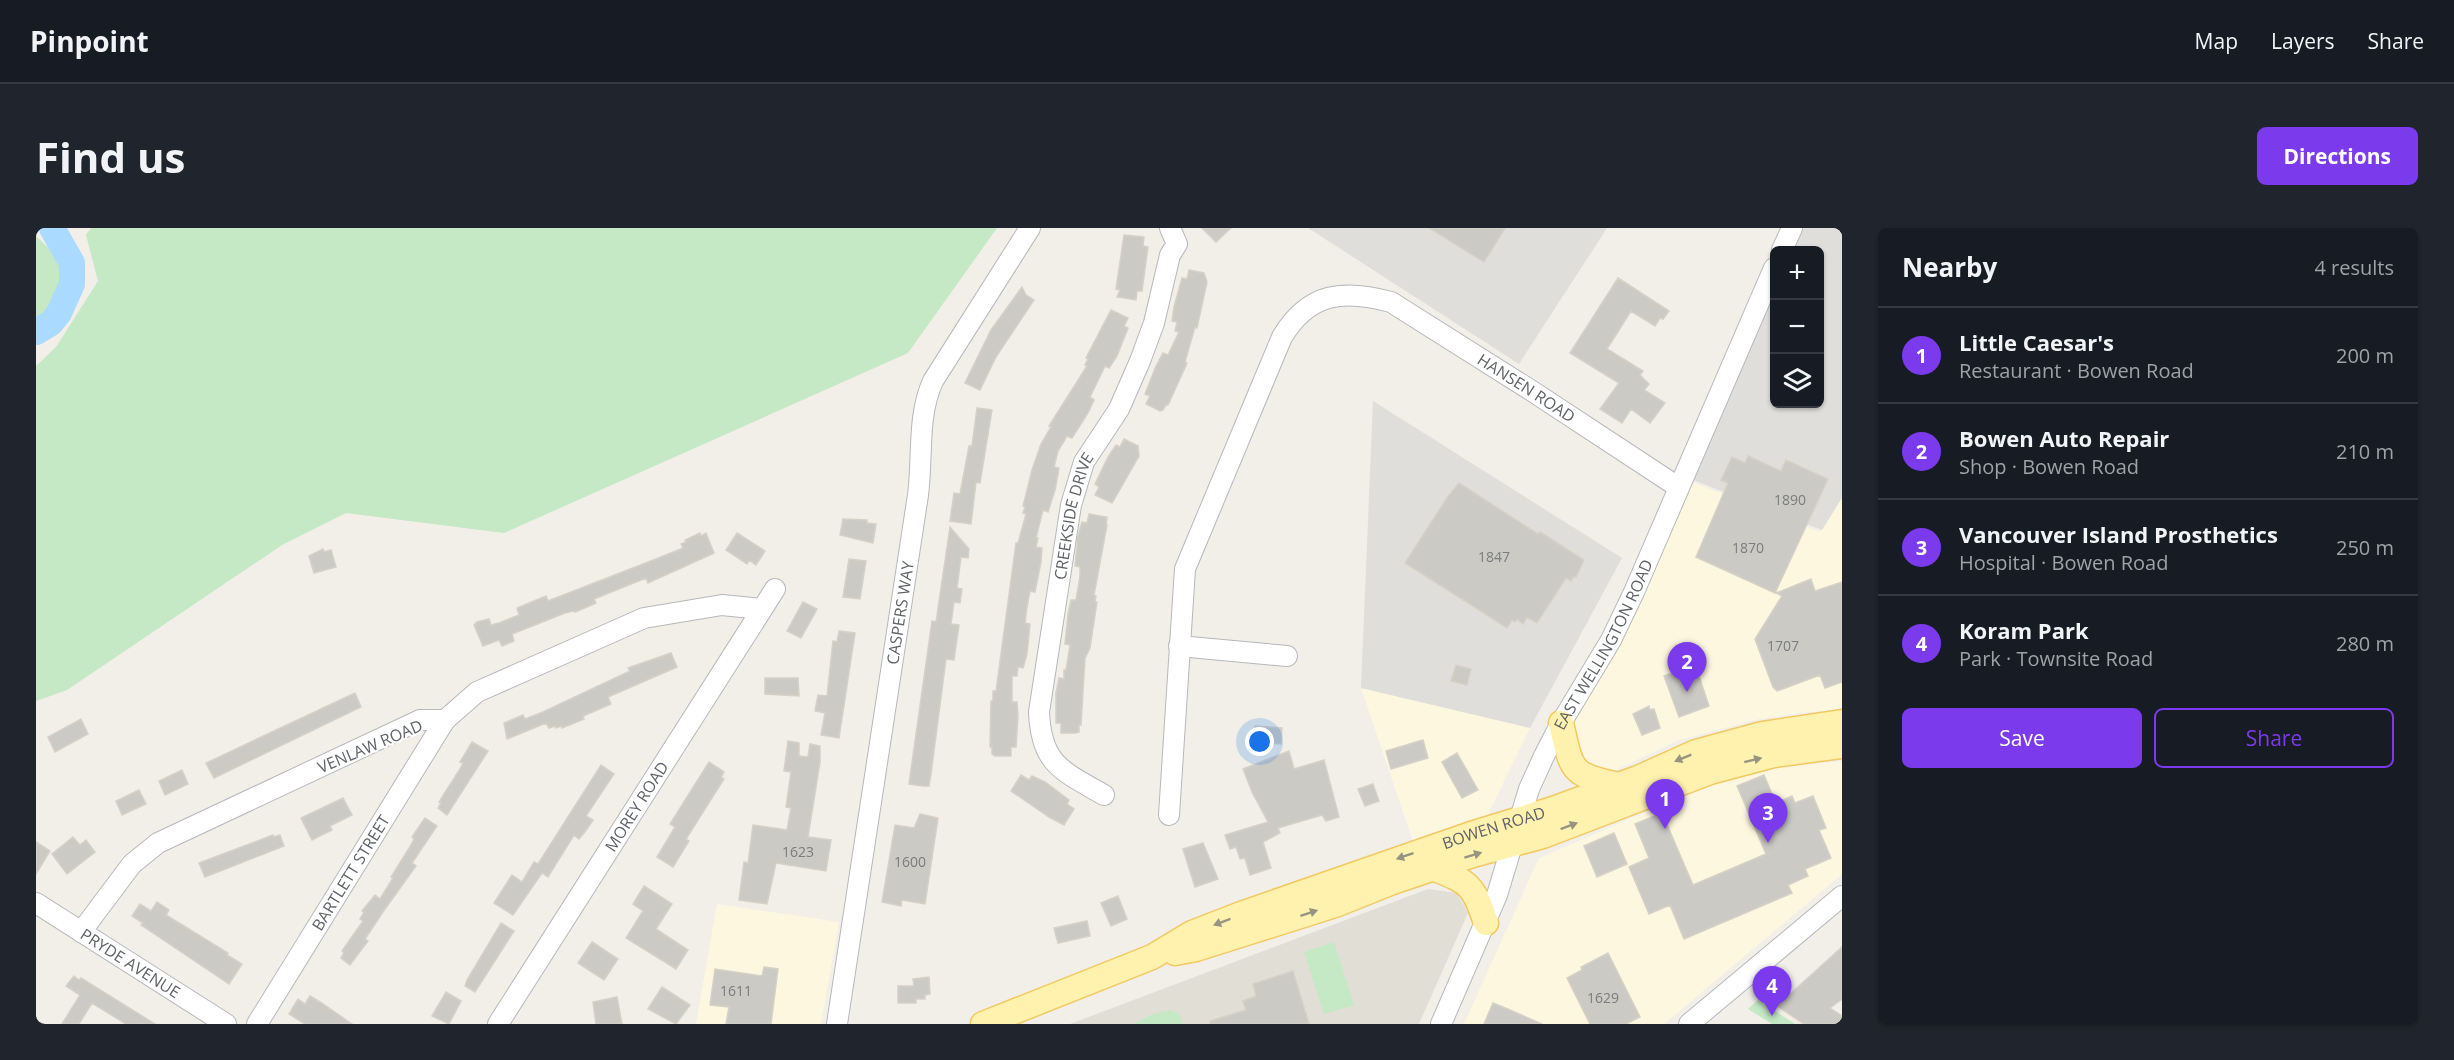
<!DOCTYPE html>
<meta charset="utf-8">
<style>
:root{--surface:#171b24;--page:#20242c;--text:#f1f3f6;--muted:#9ea1a6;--line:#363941;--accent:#7c3aed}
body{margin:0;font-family:"Open Sans",sans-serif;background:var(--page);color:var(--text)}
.controls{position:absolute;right:18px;top:18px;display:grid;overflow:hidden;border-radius:9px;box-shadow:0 2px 4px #0004}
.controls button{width:54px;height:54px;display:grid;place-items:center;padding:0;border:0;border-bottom:2px solid var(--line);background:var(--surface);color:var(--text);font:30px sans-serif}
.you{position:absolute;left:1224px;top:514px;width:21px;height:21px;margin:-15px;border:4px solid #fff;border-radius:50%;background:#1a73e8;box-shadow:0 0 0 9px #1a73e833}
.badge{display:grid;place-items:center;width:39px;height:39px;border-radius:50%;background:var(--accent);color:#fff;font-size:20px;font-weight:700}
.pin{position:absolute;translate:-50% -50px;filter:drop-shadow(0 2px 3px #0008)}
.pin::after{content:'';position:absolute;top:32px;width:21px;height:18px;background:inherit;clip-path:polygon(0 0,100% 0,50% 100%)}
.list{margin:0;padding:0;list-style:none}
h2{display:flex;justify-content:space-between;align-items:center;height:78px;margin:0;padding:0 24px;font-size:26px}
h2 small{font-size:20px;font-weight:400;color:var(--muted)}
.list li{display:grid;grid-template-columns:39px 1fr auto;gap:18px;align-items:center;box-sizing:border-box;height:96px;padding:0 24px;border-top:2px solid var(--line)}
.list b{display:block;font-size:22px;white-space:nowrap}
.list p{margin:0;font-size:20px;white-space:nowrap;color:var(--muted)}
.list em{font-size:20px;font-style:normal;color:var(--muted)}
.actions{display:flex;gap:12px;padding:18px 24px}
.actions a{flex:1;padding:14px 0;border:2px solid var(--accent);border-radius:9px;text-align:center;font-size:21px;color:var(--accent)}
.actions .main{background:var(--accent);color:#fff}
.icon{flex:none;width:33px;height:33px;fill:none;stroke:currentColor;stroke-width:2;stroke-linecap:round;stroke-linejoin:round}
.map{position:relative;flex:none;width:1806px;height:796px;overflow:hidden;border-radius:9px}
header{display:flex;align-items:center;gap:36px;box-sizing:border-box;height:84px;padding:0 30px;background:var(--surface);border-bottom:2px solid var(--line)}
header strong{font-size:28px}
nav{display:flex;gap:33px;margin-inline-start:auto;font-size:21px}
.intro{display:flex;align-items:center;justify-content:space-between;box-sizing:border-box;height:144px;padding:0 36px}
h1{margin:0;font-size:42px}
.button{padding:15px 27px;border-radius:9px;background:var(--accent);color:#fff;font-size:21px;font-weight:700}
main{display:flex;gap:36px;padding:0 36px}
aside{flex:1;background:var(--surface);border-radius:9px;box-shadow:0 2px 4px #0004}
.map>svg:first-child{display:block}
.commercial{fill:#fef7e0}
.industrial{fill:#e0deda}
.education{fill:#e1ded6}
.green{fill:#c5e8c5}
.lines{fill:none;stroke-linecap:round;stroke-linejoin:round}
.river{stroke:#aadaff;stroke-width:26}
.building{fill:#cccac5;stroke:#d6d1c6;stroke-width:1.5}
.minor-casing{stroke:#b5b8bc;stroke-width:22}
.major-casing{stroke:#f2c960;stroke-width:27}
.minor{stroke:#fff;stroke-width:20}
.major{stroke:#fff2af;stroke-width:24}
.oneway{fill:#979581}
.labels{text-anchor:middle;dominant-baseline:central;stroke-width:4.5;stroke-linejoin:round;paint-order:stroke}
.number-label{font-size:14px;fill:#7a7d7f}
.street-label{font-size:16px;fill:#5f6368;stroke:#fff}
</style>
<header>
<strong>Pinpoint</strong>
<nav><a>Map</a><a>Layers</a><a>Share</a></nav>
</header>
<div class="intro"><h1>Find us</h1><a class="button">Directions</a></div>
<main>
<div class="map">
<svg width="1806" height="796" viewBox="0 0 1806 796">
<rect width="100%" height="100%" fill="#f1efe8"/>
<path class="commercial" d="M1651,252L1784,304L1806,269V481L1763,485L1718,492L1640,513L1572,546L1556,539L1535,521L1529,502Z
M1325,460L1494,500L1451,588L1378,616Z
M1806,533V646L1628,796H1428L1503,630L1656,564L1729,541Z
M681,676L803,694L785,796H660Z"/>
<path class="industrial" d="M1272,0H1571L1483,136Z
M1765,0H1806V270L1786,302L1652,250L1738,59V176H1784V22H1755Z
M1337,173L1586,330L1494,500L1325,460Z"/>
<path class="education" d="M1392,661L1421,665L1432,685L1383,796H1034Z"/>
<path class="green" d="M55,0H961L872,125L468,305L310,285L246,317L31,462L0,473V138L20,119L62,53L50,7Z
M0,8C36,41 46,64 0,95Z
M1298,714L1318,777L1288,786L1268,724Z
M1722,772L1759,796H1736L1712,781Z
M1134,782L1144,786L1146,796H1098L1117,786Z"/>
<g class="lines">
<path class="river" d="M0,104L15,95L23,85L36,56V35L16,0"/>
</g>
<path class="building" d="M1166,0H1195L1180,14Z
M1393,0H1469L1448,34Z
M1088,7L1108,9L1107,18L1112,19L1106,63H1101L1100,72L1081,69L1084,62L1080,61Z
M1153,42L1168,45L1171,54L1161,100L1159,99L1149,134L1151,135L1132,177H1130L1127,182L1124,183L1110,176L1114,168L1109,166L1120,138L1127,125L1132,127L1143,104L1139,103L1141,94L1136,93L1138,79L1146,50L1151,51Z
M1582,50L1633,83L1627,91L1624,90L1619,98L1595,83L1571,121L1607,143L1604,147L1613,156L1608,162L1629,175L1614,195L1595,181L1586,195L1564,181L1583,155L1534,125Z
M986,59L990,67L998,72L960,129L944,162L929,155L955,102Z
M1075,82L1092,90L1088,98L1092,100L1081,128L1073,140L1069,138L1054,169L1058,172L1052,185L1036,210L1031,208L1022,223L1018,239L1023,240L1019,262L1012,284L1007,282L1000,310H1002L1000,319L1006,320L1005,334L999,364L994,363L991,379L989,395L994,396L991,426L987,440L982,439L981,448H976V474H981L982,488L980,519H975V528H959L956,526V519H954L955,473H957V463H960L980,315H982L990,286L987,285L989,279L987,278L996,242L1005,216L1015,199L1013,198L1051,138L1049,137L1052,131L1050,130Z
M941,180L956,182L944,255L940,254L935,296L914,293L918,265L924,266L933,218H936Z
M1088,211L1102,218L1103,228L1076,275L1059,267L1063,259L1059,256L1072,229L1080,217L1084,219Z
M1712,228L1745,243L1750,232L1792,251L1739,365L1660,329L1692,255L1685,252L1696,229L1709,235Z
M1423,255L1502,306L1504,304L1548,332L1540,349L1538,348L1535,353L1530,350L1501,395L1491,389L1487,396L1481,391L1479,394L1476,392L1471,400L1369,335L1411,270Z
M1053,286L1071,289L1070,297H1071L1058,367L1060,368L1059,374H1061L1054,420L1049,430L1045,497H1043V504L1040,505H1025V495H1020V465L1023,450L1028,451V442H1030L1034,417L1029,416L1032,386L1035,372H1040L1044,348V339L1039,338L1042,308L1046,294L1051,295Z
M807,291L831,292V295L840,296L837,315L804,307Z
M914,299L933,321L932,330L925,329L921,360L926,361L924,375L918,374L915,396L923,397L918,432L910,431L895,546L893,558H887L873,556L896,393L900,394Z
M664,305L665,308L670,305L678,325L612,355L610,350L558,371L560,375L539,384L538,383L529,385L476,406L478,413L466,418L463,412L447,418L438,397L441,394L453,391L455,397L463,395L483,387L481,380L510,368L512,373L620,331L647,320L645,316L650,314L649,312Z
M701,305L729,323L720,337L713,332L711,336L690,322Z
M287,321L288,324L295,322L300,339L278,345L273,328Z
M813,331L830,333L824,371L807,369Z
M1775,351L1779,363L1806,354V454L1789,460L1784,447L1741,463L1737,459L1719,411L1746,368L1740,365Z
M767,374L781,381L765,410L751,403Z
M803,403L819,405L803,510L785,507L789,485L779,483L782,467L791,468L797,413L801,414Z
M635,425L641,439L572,469L575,476L547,488L548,491L526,500L525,498L520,500L519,498L513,500L510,495L471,511L468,495L487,487L489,491L507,484L594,443L592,440Z
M1420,437L1435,441L1431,457L1415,453Z
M1647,441L1651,450L1662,445L1673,478L1643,489L1628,448Z
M729,450H762L763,468L729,466Z
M319,465L325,479L178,550L170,535Z
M1613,478L1614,482L1618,481L1624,500L1606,507L1597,486Z
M45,491L52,506L19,524L12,509Z
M1219,498L1246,500L1245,516L1218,514Z
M1387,512L1392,530L1355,541L1350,523Z
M752,513L763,515V528L772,529L774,516L784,518V534L772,609L795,612L790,643L740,635L731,676L703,672L708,634L712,635L717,597L751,602L755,580L750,579L755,544L748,543Z
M436,514L452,523L411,587L402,580L405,575L403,574L424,541L427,535L424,534Z
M1253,523L1258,541L1288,532L1303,589L1290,593L1286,587L1242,600L1244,605L1227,614L1235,640L1214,647L1209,630L1204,631L1200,619L1194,621L1189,607L1232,594L1216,564L1207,541Z
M1421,525L1442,562L1426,570L1406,534Z
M673,534L688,544L685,549L688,551L650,611L653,613L637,639L621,629L639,599L634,596Z
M565,537L578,546L550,588L557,592L551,601L543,611L538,607L512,649L506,645L477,687L458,675L476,647L486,654L498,634L502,636Z
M146,542L152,556L129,567L123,553Z
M985,547L993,552L996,548L1009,554L1033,572L1031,576L1038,581L1028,597L1013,589L975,563Z
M1728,547L1740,575L1756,568L1759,575L1777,568L1790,600L1783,602L1795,630L1769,641L1772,648L1752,657L1756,665L1648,711L1634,677L1613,686L1593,639L1613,630L1599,596L1626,585L1657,657L1730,626L1701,558Z
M1337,556L1343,573L1329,578L1322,561Z
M103,562L110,576L86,587L80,573Z
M307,570L316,587L294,598L296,602L276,612L265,590Z
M884,586L902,590L889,676L866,672L865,678L846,674L859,597L878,600Z
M389,590L401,598L376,635L380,638L349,681L329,711L332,713L314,737L305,730L308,725L306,723L327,693L324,691L328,684L326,683L339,667L344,671L357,650L355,649L375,617L378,611L376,609Z
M1578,605L1591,636L1561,649L1548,618Z
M237,607L238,609L244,607L248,618L169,649L163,635Z
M37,609L44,617L50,612L59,624L31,646L16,626Z
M0,614L14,623L0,646Z
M1167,615L1182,651L1159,659L1147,621Z
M608,658L636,676L620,701L652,722L640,741L590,710L607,683L597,676Z
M1082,668L1091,691L1075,698L1065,675Z
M121,674L133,682L130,687L192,725L191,727L206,736L193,756L105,697L107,695L96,688L104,676L115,683Z
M1051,693L1054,708L1022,715L1018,700Z
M465,695L478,703L439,764L429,758L431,752Z
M556,714L582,731L568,752L542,735Z
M1806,719V771L1794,780L1806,788V796H1768L1741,778Z
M1572,725L1604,789L1590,796H1554L1531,750L1546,742L1545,739Z
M728,739L742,741L735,796H690L693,779L674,777L679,741L726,748Z
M1257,743L1273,796H1174V793L1210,782L1207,773L1220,768L1217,756Z
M38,748L43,752L45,750L119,796H90L56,775L43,796H26L44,767L30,758Z
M893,749L894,766L889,767V771H880V775H862V758H878L877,751Z
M626,759L654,777L640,796L612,781Z
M410,764L425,773L413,796L396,788Z
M274,768L284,774L316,796H269L253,786L262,771L269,776Z
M581,769L586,796H560L557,774Z
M1457,775L1474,782L1506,796H1448Z"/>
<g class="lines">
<defs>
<g id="minor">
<path d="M1746,22L1756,0"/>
<path d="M1143,418L1251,428"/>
<path id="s1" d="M1068,567C1026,543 1005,536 1003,484L1035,277L1048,234L1083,181L1104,133L1118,95L1134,27L1141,16L1134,0"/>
<path id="s2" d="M1133,587L1149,341L1246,109C1273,64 1308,61 1355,74L1496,163L1642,259"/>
<path id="s3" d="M0,675L190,796"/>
<path d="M45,704L96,636L122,615L384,492H409L441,464L608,390L686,377L726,381"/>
<path id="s4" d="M221,796L409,492"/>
<path id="s5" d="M462,796L739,361"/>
<path id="s6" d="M801,796L882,267C887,228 881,188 897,153L994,0"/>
<path id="s7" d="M1405,796L1461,667L1493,561L1508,528L1525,495L1575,412L1598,364L1738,40"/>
<path d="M1653,796L1806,668"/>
</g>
<g id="major">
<path d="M1525,495C1536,542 1533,547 1583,557"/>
<path d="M1397,640C1434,655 1437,656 1450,695"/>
<path d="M1139,725L1160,721L1299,677L1354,655L1437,627L1507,608L1674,544L1738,527L1806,518"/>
<path id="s8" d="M947,796L1116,729L1156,705L1205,686L1435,606L1517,581L1602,550L1660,524L1726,506L1806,494"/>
</g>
</defs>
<use href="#minor" class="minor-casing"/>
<use href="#major" class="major-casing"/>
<use href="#minor" class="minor"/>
<use href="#major" class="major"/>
</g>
<defs><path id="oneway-solid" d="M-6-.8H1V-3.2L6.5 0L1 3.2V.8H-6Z" transform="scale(1.5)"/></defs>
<g class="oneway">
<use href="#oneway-solid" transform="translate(1647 530) rotate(158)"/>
<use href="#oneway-solid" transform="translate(1717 532) rotate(-14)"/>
<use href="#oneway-solid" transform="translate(1533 598) rotate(-21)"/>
<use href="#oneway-solid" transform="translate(1437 627) rotate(-17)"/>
<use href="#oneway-solid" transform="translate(1369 628) rotate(161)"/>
<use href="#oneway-solid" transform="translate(1273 685) rotate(-18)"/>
<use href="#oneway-solid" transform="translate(1186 694) rotate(159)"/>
</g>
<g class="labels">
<g class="number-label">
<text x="1754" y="271">1890</text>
<text x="1712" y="319">1870</text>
<text x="1458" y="328">1847</text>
<text x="1747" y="417">1707</text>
<text x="762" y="623">1623</text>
<text x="874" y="633">1600</text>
<text x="700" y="762">1611</text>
<text x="1567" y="769">1629</text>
</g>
<g class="street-label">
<text stroke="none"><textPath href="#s2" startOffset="784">HANSEN ROAD</textPath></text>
<text stroke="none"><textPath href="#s1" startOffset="312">CREEKSIDE DRIVE</textPath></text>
<text stroke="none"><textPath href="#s6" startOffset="416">CASPERS WAY</textPath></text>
<text stroke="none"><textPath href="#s7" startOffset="414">EAST WELLINGTON ROAD</textPath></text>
<text transform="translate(334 518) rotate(-23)">VENLAW ROAD</text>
<text stroke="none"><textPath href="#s5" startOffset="258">MOREY ROAD</textPath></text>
<text stroke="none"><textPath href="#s8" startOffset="548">BOWEN ROAD</textPath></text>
<text stroke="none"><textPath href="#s4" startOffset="178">BARTLETT STREET</textPath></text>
<text stroke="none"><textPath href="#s3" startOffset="112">PRYDE AVENUE</textPath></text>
</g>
</g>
</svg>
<div class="controls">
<button>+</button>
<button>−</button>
<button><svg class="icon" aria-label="layers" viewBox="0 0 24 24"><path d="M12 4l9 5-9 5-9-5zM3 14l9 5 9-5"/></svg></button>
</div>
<div class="you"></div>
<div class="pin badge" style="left:1629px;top:601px">1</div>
<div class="pin badge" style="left:1651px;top:464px">2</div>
<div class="pin badge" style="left:1732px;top:615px">3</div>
<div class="pin badge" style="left:1736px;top:788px">4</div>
</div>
<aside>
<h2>Nearby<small>4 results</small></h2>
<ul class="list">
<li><span class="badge">1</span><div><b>Little Caesar's</b><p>Restaurant · Bowen Road</p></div><em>200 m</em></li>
<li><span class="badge">2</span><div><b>Bowen Auto Repair</b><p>Shop · Bowen Road</p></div><em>210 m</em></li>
<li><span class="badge">3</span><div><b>Vancouver Island Prosthetics</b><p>Hospital · Bowen Road</p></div><em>250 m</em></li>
<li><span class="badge">4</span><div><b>Koram Park</b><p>Park · Townsite Road</p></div><em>280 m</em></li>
</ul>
<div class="actions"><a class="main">Save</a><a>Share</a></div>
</aside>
</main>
